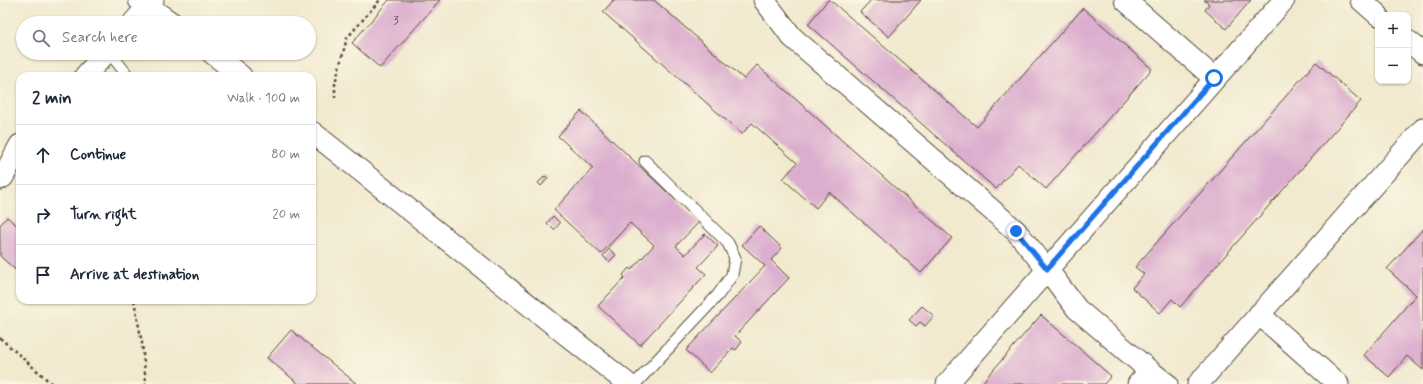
<!DOCTYPE html>
<meta charset="utf-8">
<style>
:root{--surface:#fff;--page:#f6f6f7;--text:#1f2937;--muted:#747a83;--line:#e0e1e3}
body{margin:0;font-family:Mynerve,sans-serif;background:var(--page);color:var(--text)}
.controls{position:absolute;right:12px;top:12px;display:grid;overflow:hidden;border-radius:8px;box-shadow:0 1px 3px #0004}
.controls button{width:36px;height:36px;display:grid;place-items:center;padding:0;border:0;border-bottom:1px solid var(--line);background:var(--surface);color:var(--text);font:20px sans-serif}
.stop{position:absolute;width:12px;height:12px;margin:-9px;border:3px solid #1a73e8;border-radius:50%;background:#fff}
.stop.end{background:#1a73e8;border-color:#fff;box-shadow:0 1px 4px #0008}
.list{margin:0;padding:0;list-style:none}
h2{display:flex;justify-content:space-between;align-items:center;height:52px;margin:0;padding:0 16px;font-size:17px}
h2 small{font-size:13px;font-weight:400;color:var(--muted)}
.list li{display:grid;grid-template-columns:26px 1fr auto;gap:12px;align-items:center;box-sizing:border-box;height:60px;padding:0 16px;border-top:1px solid var(--line)}
.list b{display:block;font-size:15px;white-space:nowrap}
.list em{font-size:13px;font-style:normal;color:var(--muted)}
.icon{flex:none;width:22px;height:22px;fill:none;stroke:currentColor;stroke-width:2;stroke-linecap:round;stroke-linejoin:round}
.map{position:relative;flex:none;width:1423px;height:384px;overflow:hidden}
.search{position:absolute;background:var(--surface);box-shadow:0 1px 3px #0004;left:16px;top:16px;width:300px;height:44px;display:flex;align-items:center;gap:10px;box-sizing:border-box;padding:0 14px;border-radius:22px;color:var(--muted);font-size:15px}
.panel{position:absolute;background:var(--surface);box-shadow:0 1px 3px #0004;left:16px;top:72px;width:300px;height:232px;border-radius:12px}
.map>svg:first-child{display:block}
.building{fill:#dbadce}
.lines{fill:none;stroke-linecap:round;stroke-linejoin:round}
.lane-casing{stroke:#564739;stroke-width:13}
.street-casing{stroke:#564739;stroke-width:23}
.path{stroke:#564739;stroke-width:2.5;stroke-dasharray:3 3;stroke-linecap:butt}
.lane{stroke:#fff;stroke-width:11}
.street{stroke:#fff;stroke-width:21}
.route{stroke:#1a73e8;stroke-width:5}
.labels{text-anchor:middle;dominant-baseline:central;stroke-width:3;stroke-linejoin:round;paint-order:stroke}
.number-label{font-size:12px;fill:#634b4a}
</style>
<div class="map">
<svg width="1423" height="384" viewBox="0 0 1423 384">
<rect width="100%" height="100%" fill="#fcf5e5"/>
<filter id="ink" filterUnits="userSpaceOnUse"><feTurbulence type="fractalNoise" baseFrequency=".025" numOctaves="2"/><feDisplacementMap in="SourceGraphic" scale="8" xChannelSelector="R" yChannelSelector="G"/><feConvolveMatrix kernelMatrix="1 2 1 2 8 2 1 2 1" color-interpolation-filters="sRGB"/></filter>
<filter id="wash" filterUnits="userSpaceOnUse"><feTurbulence type="fractalNoise" baseFrequency=".012" numOctaves="4" result="noise"/><feDisplacementMap in="SourceGraphic" scale="16" xChannelSelector="R" yChannelSelector="G"/><feGaussianBlur stdDeviation="0.9" result="paint"/><feColorMatrix in="noise" values="0 0 0 0 0 0 0 0 0 0 0 0 0 0 0 0 0 1.4 0 .05"/><feComposite in="paint" operator="in"/></filter>
<g filter="url(#wash)">
<rect width="100%" height="100%" fill="#f1eacf"/>
<g id="blocks">
<path class="building" d="M389,0H440L380,68L352,43Z
M612,0H654L744,79L757,65L952,238L921,273L829,192L816,208L783,179L797,163L752,123L742,134L603,12L613,1Z
M828,0H830L977,127L1083,8L1152,69L1046,189L1018,164L996,189L808,24Z
M871,0H921L889,37L860,12Z
M1204,0H1251L1226,29L1205,10L1209,4Z
M1316,62L1361,101L1180,307L1172,299L1160,313L1132,288L1144,274L1135,267Z
M581,111L699,222L676,246L685,255L705,234L718,246L698,267L706,274L640,345L598,306L625,277L623,275L629,268L631,270L654,245L630,223L601,254L554,210L593,168L558,136Z
M545,176L548,178L541,186L538,183Z
M553,216L560,223L554,230L547,223Z
M7,217L20,228V274L0,256V225Z
M759,226L782,248L771,260L789,278L735,336L742,342L736,350L733,348L710,373L686,350L765,266L742,245Z
M1423,229V370L1407,356L1389,377L1364,355L1416,295L1387,269Z
M609,249L616,255L609,262L603,256Z
M922,306L934,316L925,326L920,322L916,326L909,320Z
M1041,315L1111,376L1104,384H981Z
M291,330L357,384H299L267,358Z"/>
</g>
</g>
<g filter="url(#ink)">
<use href="#blocks" fill-opacity="0" stroke="#564739" stroke-width="1"/>
<g class="lines">
<defs>
<path id="lane" d="M110,53L128,76
M635,384L718,295L732,275L735,258L728,243L645,161"/>
<path id="street" d="M139,0L172,23
M764,0L792,37L1016,231L1047,269L1077,309L1150,371L1138,384
M1125,0L1214,78
M1361,0L1378,15
M133,23L153,0
M1408,41L1423,53
M212,53L241,76
M85,76L106,53
M312,132L628,384
M0,179L3,177L20,145
M1259,314L1338,384
M1150,371L1167,384
M947,384L1284,0
M1198,384L1423,129"/>
</defs>
<use href="#lane" class="lane-casing"/>
<use href="#street" class="street-casing"/>
<path class="path" d="M335,98V83L347,38L380,0
M134,300L142,343L146,384
M0,338L52,384"/>
<use href="#lane" class="lane"/>
<use href="#street" class="street"/>
</g>
</g>
<g class="lines" filter="url(#ink)">
<path class="route" d="M1016,231L1047,269L1214,78"/>
</g>
<g class="labels">
<g class="number-label">
<text x="396" y="21">3</text>
</g>
</g>
</svg>
<div class="controls">
<button>+</button>
<button>−</button>
</div>
<div class="stop" style="left:1214px;top:78px"></div>
<div class="stop end" style="left:1016px;top:231px"></div>
<div class="search"><svg class="icon" aria-label="search" viewBox="0 0 24 24"><circle cx="10" cy="10" r="6"/><path d="M15 15l6 6"/></svg>Search here</div>
<section class="panel">
<h2>2 min<small>Walk · 100 m</small></h2>
<ul class="list">
<li><svg class="icon" aria-label="ahead" viewBox="0 0 24 24"><path d="M12 20V5M6 11l6-6 6 6"/></svg><div><b>Continue</b></div><em>80 m</em></li>
<li><svg class="icon" aria-label="right" viewBox="0 0 24 24"><path d="M7 20v-9h11M14 6l5 5-5 5"/></svg><div><b>Turn right</b></div><em>20 m</em></li>
<li><svg class="icon" aria-label="arrive" viewBox="0 0 24 24"><path d="M6 21V4h12l-3 4 3 4H6"/></svg><div><b>Arrive at destination</b></div></li>
</ul>
</section>
</div>
